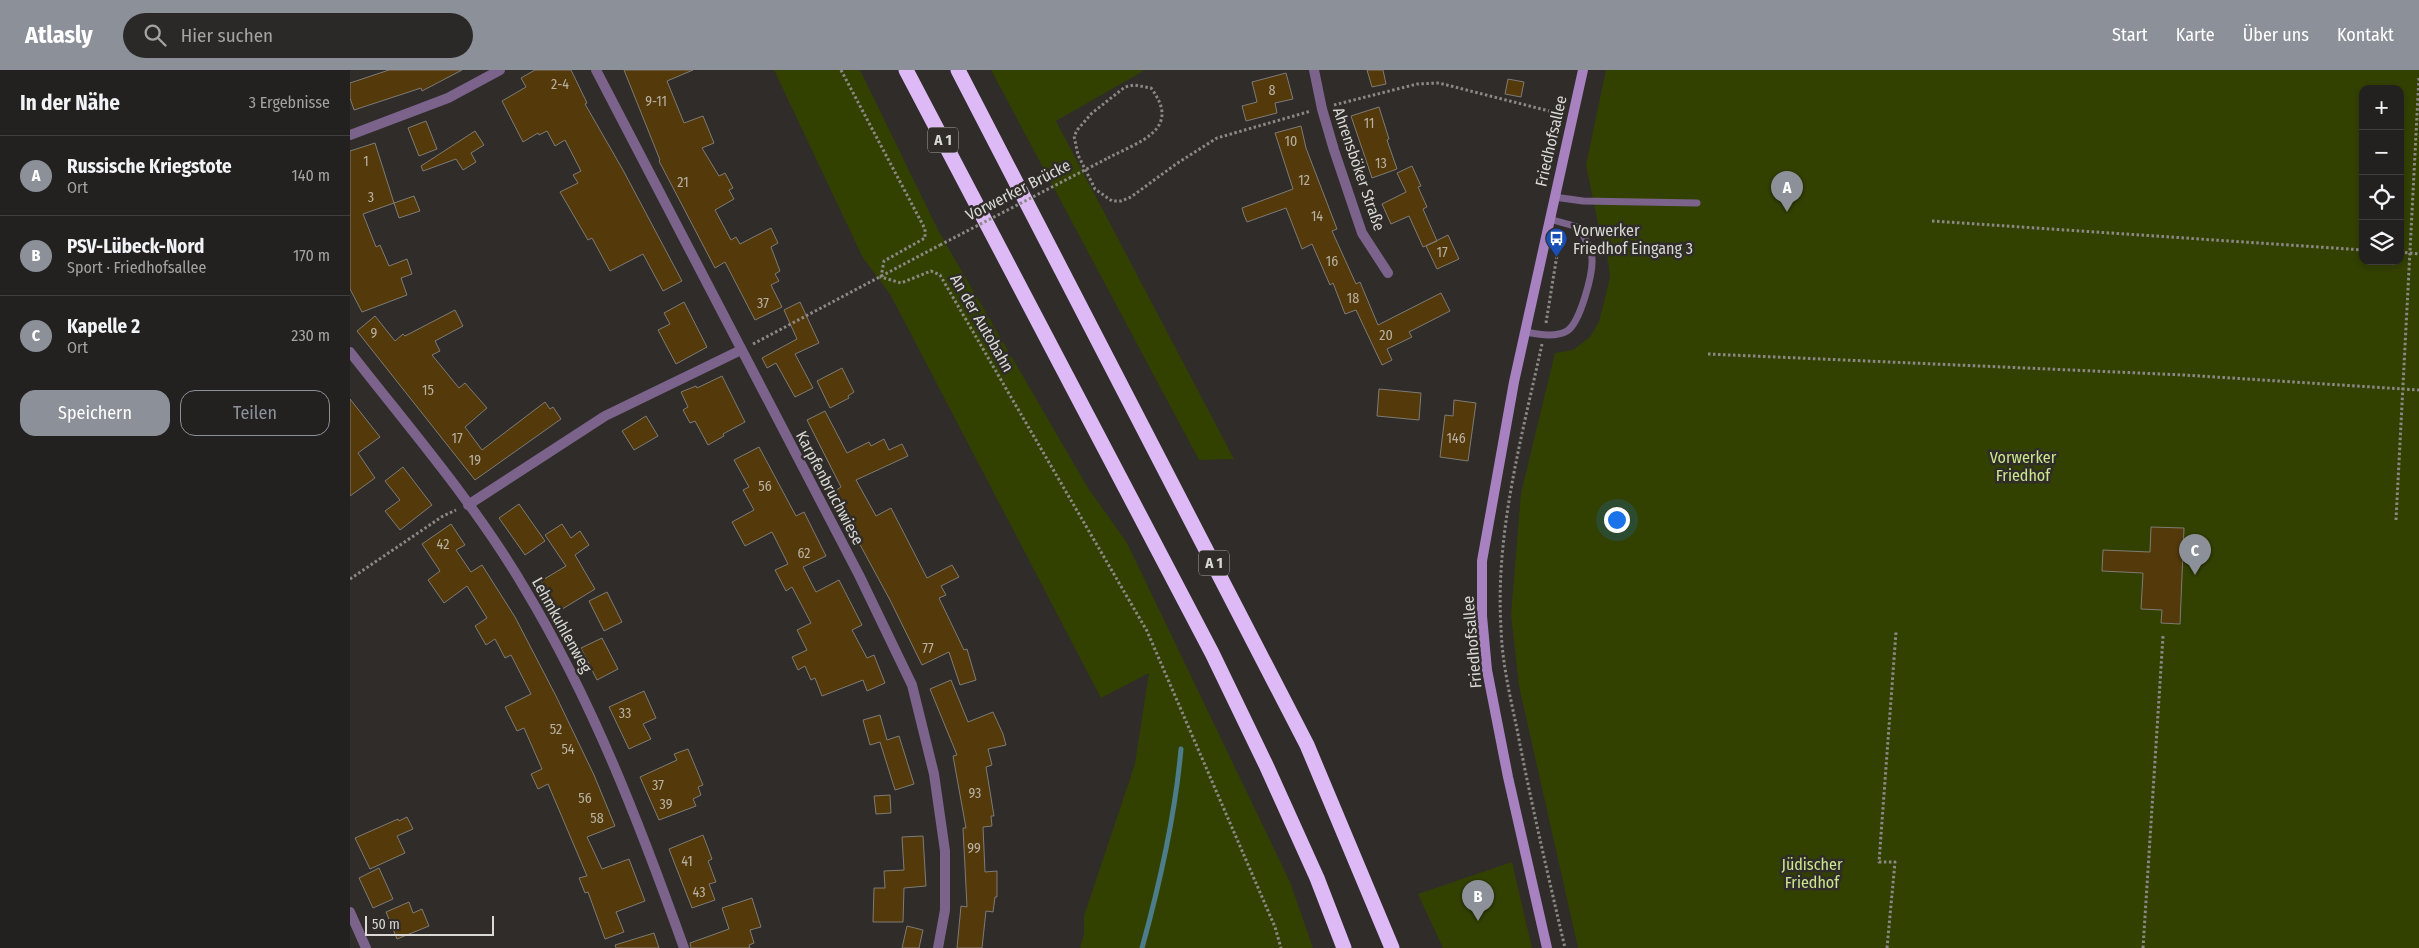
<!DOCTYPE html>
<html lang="de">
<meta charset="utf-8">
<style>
:root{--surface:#23211f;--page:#2b2928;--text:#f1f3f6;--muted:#a3a3a4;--line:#403e3d;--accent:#8c9099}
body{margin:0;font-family:"Fira Sans Condensed",sans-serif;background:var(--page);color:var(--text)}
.controls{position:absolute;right:15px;top:15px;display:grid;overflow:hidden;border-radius:10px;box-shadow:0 2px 8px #0003}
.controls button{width:45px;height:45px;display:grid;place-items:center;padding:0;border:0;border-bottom:1px solid var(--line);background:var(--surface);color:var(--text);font:25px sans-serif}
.scale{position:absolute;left:15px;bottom:12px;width:129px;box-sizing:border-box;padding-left:5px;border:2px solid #dad9d6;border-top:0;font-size:14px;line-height:18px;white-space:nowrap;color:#dad9d6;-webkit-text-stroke:4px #2f2c29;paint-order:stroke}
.you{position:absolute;left:1266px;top:449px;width:18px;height:18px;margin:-12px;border:4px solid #fff;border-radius:50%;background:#1a73e8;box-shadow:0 0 0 8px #1a73e833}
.badge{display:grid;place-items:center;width:32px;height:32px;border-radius:50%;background:var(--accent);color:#fff;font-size:16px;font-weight:700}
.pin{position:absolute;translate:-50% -41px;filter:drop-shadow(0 1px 2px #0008)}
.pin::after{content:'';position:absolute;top:26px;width:18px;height:15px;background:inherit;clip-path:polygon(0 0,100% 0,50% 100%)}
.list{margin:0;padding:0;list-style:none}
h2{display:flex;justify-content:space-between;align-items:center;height:65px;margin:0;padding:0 20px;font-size:21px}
h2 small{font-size:16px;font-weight:400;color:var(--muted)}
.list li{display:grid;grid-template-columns:32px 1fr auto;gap:15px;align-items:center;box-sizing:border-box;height:80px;padding:0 20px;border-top:1px solid var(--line)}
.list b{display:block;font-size:19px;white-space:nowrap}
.list p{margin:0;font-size:16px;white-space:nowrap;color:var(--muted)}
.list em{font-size:16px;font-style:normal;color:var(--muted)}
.actions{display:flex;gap:10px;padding:15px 20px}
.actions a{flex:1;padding:11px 0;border:1px solid var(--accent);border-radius:15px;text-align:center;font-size:18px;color:var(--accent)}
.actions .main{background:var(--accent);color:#fff}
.icon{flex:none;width:28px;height:28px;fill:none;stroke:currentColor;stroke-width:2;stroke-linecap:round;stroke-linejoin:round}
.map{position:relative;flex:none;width:2069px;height:878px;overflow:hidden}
header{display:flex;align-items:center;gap:30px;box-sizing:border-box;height:70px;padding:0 25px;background:var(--accent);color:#fff}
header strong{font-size:24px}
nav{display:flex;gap:28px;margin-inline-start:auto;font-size:18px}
.search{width:350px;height:45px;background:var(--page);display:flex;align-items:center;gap:12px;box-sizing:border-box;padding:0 18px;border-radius:28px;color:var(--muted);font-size:19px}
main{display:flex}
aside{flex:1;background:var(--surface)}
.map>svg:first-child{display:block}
.green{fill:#334100;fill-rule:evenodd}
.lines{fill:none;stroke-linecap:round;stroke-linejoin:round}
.stream{stroke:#4d7d8a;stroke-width:5}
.building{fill:#543a0a;stroke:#7e7b76}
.path{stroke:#8b8986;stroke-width:3;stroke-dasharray:2.5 2.5;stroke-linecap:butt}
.lane{stroke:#7b638b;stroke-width:7}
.street{stroke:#7b638b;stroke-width:10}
.secondary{stroke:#a881c1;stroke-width:10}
.highway{stroke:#ddb9f5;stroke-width:15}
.path-bridge{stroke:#8b8986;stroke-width:3;stroke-dasharray:2.5 2.5;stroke-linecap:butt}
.labels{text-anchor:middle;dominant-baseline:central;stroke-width:5;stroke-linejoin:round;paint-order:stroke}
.number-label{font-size:14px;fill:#b8b1a3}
.shield{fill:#2f2c29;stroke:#a7a5a2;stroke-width:1}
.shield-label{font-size:15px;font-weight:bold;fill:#dad9d6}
.street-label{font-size:16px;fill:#dad9d6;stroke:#2f2c29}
.poi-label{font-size:16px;fill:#dad9d6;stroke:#2f2c29;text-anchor:start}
.park-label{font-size:16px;fill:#cce78d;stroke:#2f2c29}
</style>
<header>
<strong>Atlasly</strong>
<div class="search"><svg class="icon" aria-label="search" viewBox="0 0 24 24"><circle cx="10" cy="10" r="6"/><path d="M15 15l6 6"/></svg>Hier suchen</div>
<nav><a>Start</a><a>Karte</a><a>Über uns</a><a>Kontakt</a></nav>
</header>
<main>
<aside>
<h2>In der Nähe<small>3 Ergebnisse</small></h2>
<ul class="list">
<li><span class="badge">A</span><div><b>Russische Kriegstote</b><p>Ort</p></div><em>140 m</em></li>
<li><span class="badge">B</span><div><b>PSV-Lübeck-Nord</b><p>Sport · Friedhofsallee</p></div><em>170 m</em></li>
<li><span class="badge">C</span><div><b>Kapelle 2</b><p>Ort</p></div><em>230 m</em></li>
</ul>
<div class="actions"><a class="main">Speichern</a><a>Teilen</a></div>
</aside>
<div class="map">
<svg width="2069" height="878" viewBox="0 0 2069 878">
<rect width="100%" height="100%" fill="#2f2c29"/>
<path class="green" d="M424,0H510L589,162L738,418L777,473L940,812L963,878H730L734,864V846L785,694L799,603L751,628L540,224L513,188Z
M641,0H795L706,51L884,389L849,390Z
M1256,0H2069V878H1228L1169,616L1161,545L1171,423L1205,283L1223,280L1240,267L1249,252L1260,208L1258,190L1249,158L1236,95ZM2013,19H2050V191H2013Z
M1162,792L1182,878H1093L1068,824Z"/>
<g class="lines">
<path class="stream" d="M792,878C810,813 825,747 831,679"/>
</g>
<path class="building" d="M39,0H112L72,21L71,18L4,40L0,28V13Z
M185,0H221L237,33L235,34L273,100L332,211L313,221L293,184L260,201L242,168L238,170L210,122L228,113L223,105L231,101L215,70L205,76L197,61L189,65L188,63L173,72L152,31L176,17L171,8Z
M274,0H343L317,11L334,53L353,46L364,73L352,78L369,106L375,103L383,118L379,120L384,129L365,140L381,170L386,167L390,174L421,158L428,173L421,177L430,201L425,204L429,211L421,215L432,237L405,250L375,192L365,198L309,91L310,90Z
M1017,0H1033L1036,14L1022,17Z
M936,3L943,29L925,33L927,43L896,51L892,36L907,32L902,12Z
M1158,9L1174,12L1171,27L1155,24Z
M1029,37L1039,69L1037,70L1047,99L1022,108L1001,46Z
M76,51L87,79L69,86L58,58Z
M951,56L956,78L987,159L982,161L1006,214L1010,212L1028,255L1091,223L1100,241L1059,262L1062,267L1037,279L1042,290L1032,295L1006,240L995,244L983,213L980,215L962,174L952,179L936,138L897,152L894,145L892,138L943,119L925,63Z
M125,61L134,75L121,83L126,92L113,100L106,89L73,101L71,96Z
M25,73L44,133L13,144L26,177L30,175L39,196L57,189L62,204L51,208L57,225L12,242L0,219V81Z
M1062,96L1071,116L1068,117L1077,137L1073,139L1087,171L1073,177L1059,146L1041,154L1032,134L1056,122L1047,103Z
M64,126L70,141L49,148L44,133Z
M1098,165L1109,189L1087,199L1076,176Z
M334,232L357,277L326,294L308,260L320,254L314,243Z
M450,232L469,273L445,284L463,318L445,327L426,293L417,298L412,288L447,269L434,240Z
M105,240L113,256L85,271L90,281L82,285L109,318L115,313L137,338L115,357L132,380L195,332L200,339L203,337L211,349L125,410L7,261L25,246L45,271L53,264L55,266Z
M492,298L504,322L498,326L499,328L480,338L467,311Z
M372,306L395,352L373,364L374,366L358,375L345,351L340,353L333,340L338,337L331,322L346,316L347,318Z
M1029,319L1071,323L1069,350L1027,346Z
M0,329L30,367L8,383L25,408L0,426Z
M1104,330L1126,333L1118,391L1090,387L1095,345L1103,346Z
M475,341L497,383L519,372L521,376L534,369L539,380L552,374L558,386L506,410L526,446L541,438L577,508L602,495L609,507L591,516L596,525L589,528L614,580L617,579L626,610L610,615L599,582L572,595L540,530L482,423L491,417L457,350Z
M296,346L308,366L284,380L272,361Z
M409,377L446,446L454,442L476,486L453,497L466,522L489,510L512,555L502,560L517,588L524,585L535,613L517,621L513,610L472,626L465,608L461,610L455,596L448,600L442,587L457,580L447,560L461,553L442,517L436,521L425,500L438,494L422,462L395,476L382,452L404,440L393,420L399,417L384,390Z
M53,397L82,435L50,460L35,441L50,430L35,411Z
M169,434L195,471L175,485L149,448Z
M101,454L115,475L106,480L121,502L132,495L165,547L206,626L244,705L265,756L237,767L252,799L279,789L295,831L266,842L274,862L255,869L238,822L235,823L229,808L237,806L198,714L188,719L181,704L192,699L174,658L167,661L155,637L181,624L161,585L155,588L145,569L136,575L125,556L137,548L117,516L94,533L78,510L90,501L72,474Z
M212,454L221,468L230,461L239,475L225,485L245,519L209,541L191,511L216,496L195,465Z
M1801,457L1834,458L1830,554L1811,553L1812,540L1791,539L1793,503L1752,501L1753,480L1800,482Z
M257,522L272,552L254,561L239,531Z
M252,568L268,599L247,610L231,578Z
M601,610L618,652L643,642L653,664L656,675L638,679L642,695L636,697L644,746H641L642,756L633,757L635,802L647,801V827H645L643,842L636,841L632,878H607L611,836L617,837L613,758H616L603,686L607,685L580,619Z
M294,621L306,648L293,654L301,669L279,679L259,637Z
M530,645L537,670L549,666L564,714L545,720L530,672L520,675L513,650Z
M338,679L353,715L348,717L351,725L343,729L346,736L309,750L290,707L327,690L324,684Z
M540,725L541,743L526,744L524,726Z
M57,747L63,759L47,766L55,783L20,799L5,768L48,749L49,751Z
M353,765L362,789L358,791L366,812L359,814L365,830L342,838L319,779Z
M573,766L576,816L554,818L553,852H523L524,818H535L534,801L554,800L552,767Z
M29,798L43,829L23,838L9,808Z
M402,828L411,857L400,860L404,873L399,875L400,878H341L340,873L379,859L372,838Z
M59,832L63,843L72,839L79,856L47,869L36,842Z
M557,856L573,860L569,878H552Z
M304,863L309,878H266L265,875Z"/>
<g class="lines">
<path class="path" d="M491,0L575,159V168L534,191L531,207L551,213L581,201L590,205L797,561L925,857L931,878
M984,35L1067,14L1089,13L1211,44
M758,88C788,72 833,60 801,18L784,15L775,17L742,43L728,59L724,66L728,85L745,119L762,131H771L781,127L826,94L867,68L961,41
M1582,151L2013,180
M2050,182L2069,184
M1196,253L1207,185
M403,274L590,175
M1192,274C1172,366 1145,463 1151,558C1152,592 1160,626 1167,659C1181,733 1198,805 1215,878
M1358,284L1834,305L2069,320
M2046,450L2069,7
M0,509L93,446L106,440
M1537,878L1545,792H1529L1546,562
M1793,878L1813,566"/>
<path class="lane" d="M1204,127L1233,131L1347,133
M1175,262C1187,264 1205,268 1217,261C1230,253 1243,204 1242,189C1241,177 1234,167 1228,157L1199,149"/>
<path class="street" d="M246,0L509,505L562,615L584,704L595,781V840L588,878
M964,0L972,39L984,80L1012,163L1038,203
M0,65L98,28L150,0
M0,282C60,359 126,435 175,519C243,632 290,755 334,878
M118,435L255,346L391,280
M0,842L16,878"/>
<path class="secondary" d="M1197,878L1158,707L1137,600L1132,546V491L1164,312L1233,0"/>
<path class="highway" d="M556,0L862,583L916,695L967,808L994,878
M608,0L957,675L1042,878"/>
<path class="path-bridge" d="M590,175L758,88"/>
</g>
<defs>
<symbol id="bus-pin" viewBox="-11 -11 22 30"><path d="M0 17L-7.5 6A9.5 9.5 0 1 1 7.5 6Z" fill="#1a4fb4" stroke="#2f2c29"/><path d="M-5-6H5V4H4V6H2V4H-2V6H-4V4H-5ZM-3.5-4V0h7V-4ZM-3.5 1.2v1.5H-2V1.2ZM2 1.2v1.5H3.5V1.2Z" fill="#fff"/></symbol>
</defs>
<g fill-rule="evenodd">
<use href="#bus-pin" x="1194" y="156" width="25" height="34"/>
</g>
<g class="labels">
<g class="number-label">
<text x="210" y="14">2-4</text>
<text x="922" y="20">8</text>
<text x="306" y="31">9-11</text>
<text x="1019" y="53">11</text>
<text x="941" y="71">10</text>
<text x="16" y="91">1</text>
<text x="1031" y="93">13</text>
<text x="954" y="110">12</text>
<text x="333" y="112">21</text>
<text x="21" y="127">3</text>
<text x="967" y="146">14</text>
<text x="1092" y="182">17</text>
<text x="982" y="191">16</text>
<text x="1003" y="228">18</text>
<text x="413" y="233">37</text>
<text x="24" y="263">9</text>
<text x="1036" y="265">20</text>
<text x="78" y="320">15</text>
<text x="107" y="368">17</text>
<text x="1106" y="368">146</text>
<text x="125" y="390">19</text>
<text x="415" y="416">56</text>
<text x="93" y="474">42</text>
<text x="454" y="483">62</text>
<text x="578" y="578">77</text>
<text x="275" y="643">33</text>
<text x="206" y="659">52</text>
<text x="218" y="679">54</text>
<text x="308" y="715">37</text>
<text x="625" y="723">93</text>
<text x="235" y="728">56</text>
<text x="316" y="734">39</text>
<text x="247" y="748">58</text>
<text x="624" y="778">99</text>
<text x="337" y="791">41</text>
<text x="349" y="822">43</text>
</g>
<g class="shield">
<rect x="578" y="57.5" width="30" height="25" rx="4"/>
<rect x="849" y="480.5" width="30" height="25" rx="4"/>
</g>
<g class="shield-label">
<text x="593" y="70">A 1</text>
<text x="864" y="493">A 1</text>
</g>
<g class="street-label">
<text transform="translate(1201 71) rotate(-77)">Friedhofsallee</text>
<text transform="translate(1009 99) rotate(71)">Ahrensböker Straße</text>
<text transform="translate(668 120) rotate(-27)">Vorwerker Brücke</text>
<text transform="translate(632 253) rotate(60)">An der Autobahn</text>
<text transform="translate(480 418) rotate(62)">Karpfenbruchwiese</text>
<text transform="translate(212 555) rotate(61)">Lehmkuhlenweg</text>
<text transform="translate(1122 572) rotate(-95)">Friedhofsallee</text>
</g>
<g class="poi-label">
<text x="1223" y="160">Vorwerker<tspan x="1223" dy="18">Friedhof Eingang 3</tspan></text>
</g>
<g class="park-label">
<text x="1673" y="387">Vorwerker<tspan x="1673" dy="18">Friedhof</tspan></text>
<text x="1462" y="794">Jüdischer<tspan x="1462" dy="18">Friedhof</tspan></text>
</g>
</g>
</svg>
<div class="controls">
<button>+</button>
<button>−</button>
<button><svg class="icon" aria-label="locate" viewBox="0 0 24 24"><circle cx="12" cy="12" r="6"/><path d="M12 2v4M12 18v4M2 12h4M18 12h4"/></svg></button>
<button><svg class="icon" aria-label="layers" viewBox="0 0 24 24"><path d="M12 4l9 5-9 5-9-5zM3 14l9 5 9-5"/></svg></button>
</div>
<div class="scale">50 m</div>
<div class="you"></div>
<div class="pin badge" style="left:1437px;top:142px">A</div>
<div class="pin badge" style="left:1128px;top:851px">B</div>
<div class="pin badge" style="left:1845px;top:505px">C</div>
</div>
</main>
